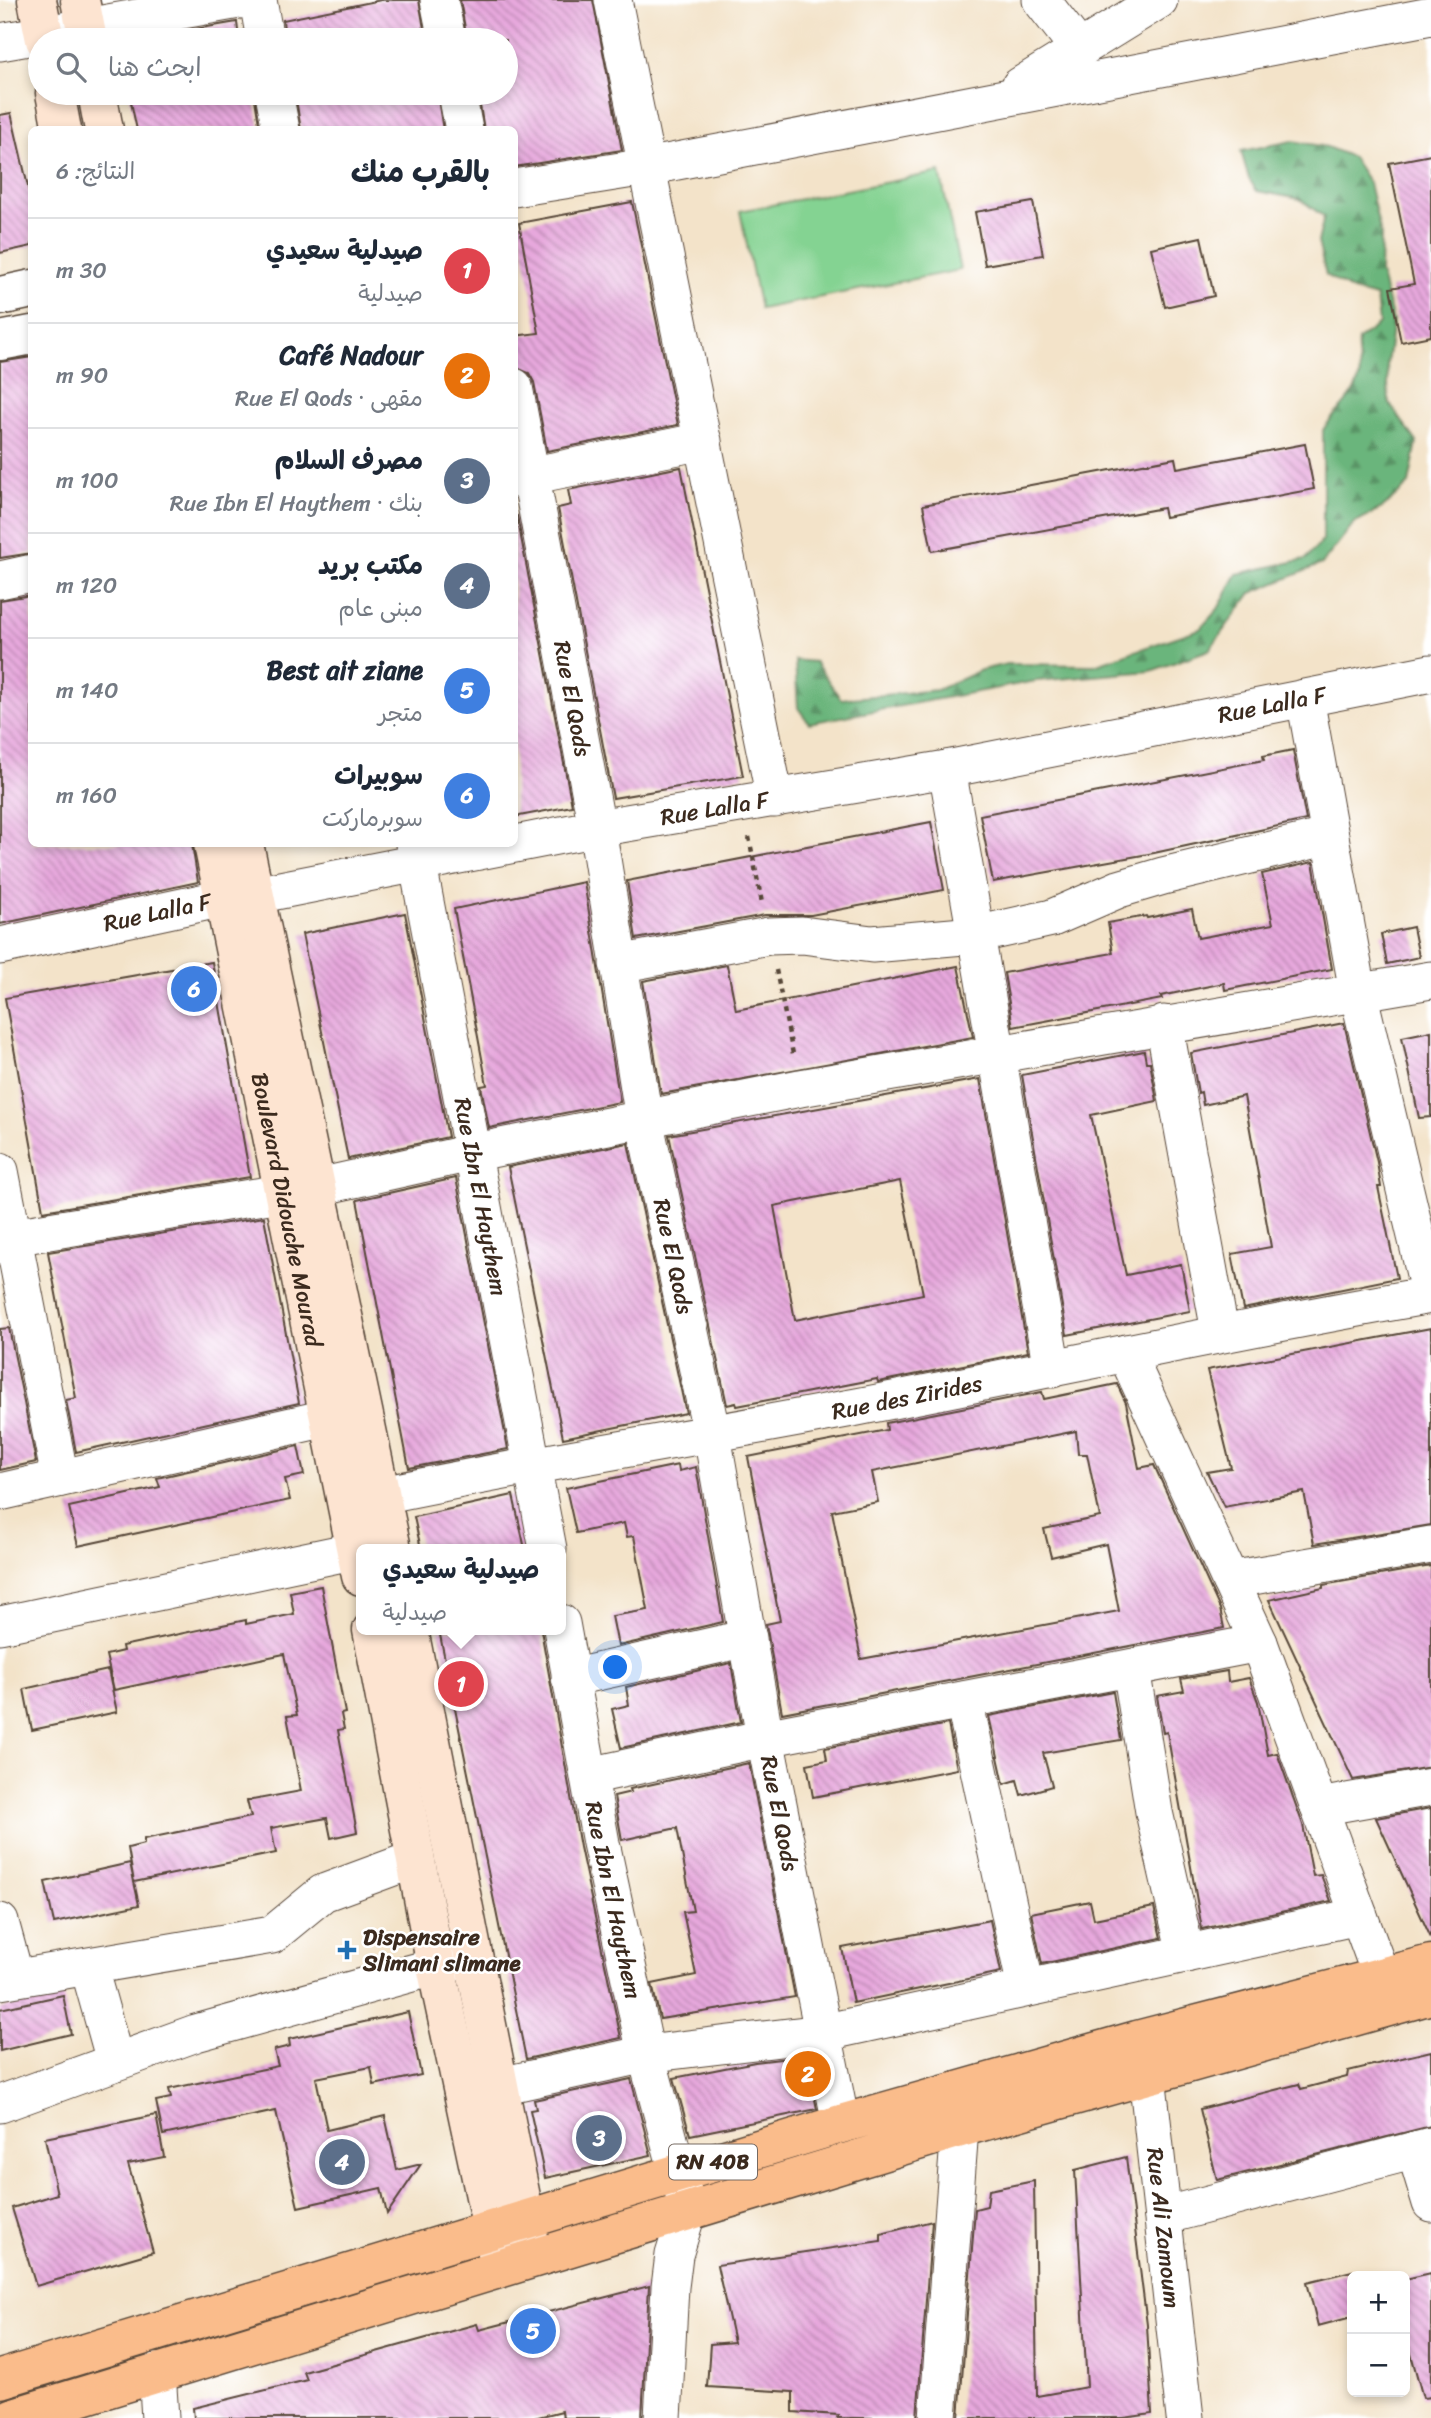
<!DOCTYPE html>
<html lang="ar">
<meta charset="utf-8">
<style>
:root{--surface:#fff;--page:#f6f6f7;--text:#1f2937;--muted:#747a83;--line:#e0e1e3;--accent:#b45309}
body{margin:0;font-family:Sriracha,"Playpen Sans Arabic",sans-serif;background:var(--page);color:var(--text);direction:rtl}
.controls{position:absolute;right:21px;bottom:21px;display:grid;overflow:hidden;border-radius:10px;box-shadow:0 4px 10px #0003}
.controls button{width:63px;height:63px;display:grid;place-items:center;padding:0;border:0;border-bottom:2px solid var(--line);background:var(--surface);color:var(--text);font:35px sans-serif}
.you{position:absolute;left:616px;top:1668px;width:24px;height:24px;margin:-18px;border:5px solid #fff;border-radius:50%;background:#1a73e8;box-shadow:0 0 0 10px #1a73e833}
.badge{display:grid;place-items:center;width:46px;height:46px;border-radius:50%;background:var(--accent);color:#fff;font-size:23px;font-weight:700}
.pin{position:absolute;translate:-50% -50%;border:4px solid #fff;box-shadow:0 2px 7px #0006}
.popup{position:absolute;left:356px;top:1544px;width:210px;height:91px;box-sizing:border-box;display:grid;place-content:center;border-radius:10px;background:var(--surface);filter:drop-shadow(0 2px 5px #0005);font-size:23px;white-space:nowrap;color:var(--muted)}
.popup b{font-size:26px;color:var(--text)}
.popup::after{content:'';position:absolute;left:50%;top:100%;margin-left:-14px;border:14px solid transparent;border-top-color:var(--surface)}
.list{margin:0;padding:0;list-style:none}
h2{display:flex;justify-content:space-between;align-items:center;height:91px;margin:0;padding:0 28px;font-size:30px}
h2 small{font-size:23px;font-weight:400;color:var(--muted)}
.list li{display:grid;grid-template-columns:46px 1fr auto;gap:21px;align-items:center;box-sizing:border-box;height:105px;padding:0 28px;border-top:2px solid var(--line)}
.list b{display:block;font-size:26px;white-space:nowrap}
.list p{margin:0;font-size:23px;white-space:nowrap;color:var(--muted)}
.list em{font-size:23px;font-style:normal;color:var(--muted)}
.icon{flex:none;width:38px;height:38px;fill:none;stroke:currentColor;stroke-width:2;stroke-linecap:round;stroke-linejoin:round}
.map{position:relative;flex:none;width:1431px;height:2418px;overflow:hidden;direction:ltr}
.search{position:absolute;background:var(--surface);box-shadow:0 4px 10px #0003;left:28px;top:28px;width:490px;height:77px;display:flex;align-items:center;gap:18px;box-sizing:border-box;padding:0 24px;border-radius:38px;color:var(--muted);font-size:26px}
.panel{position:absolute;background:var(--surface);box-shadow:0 4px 10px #0003;left:28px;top:126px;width:490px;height:721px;border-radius:10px;direction:rtl}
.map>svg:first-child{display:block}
.forest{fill:url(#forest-firs);stroke:#53704d;stroke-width:2}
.green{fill:#84d392;stroke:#607e58;stroke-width:2}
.building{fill:url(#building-back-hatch);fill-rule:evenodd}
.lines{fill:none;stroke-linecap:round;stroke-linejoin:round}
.minor-casing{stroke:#574638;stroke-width:39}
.tertiary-casing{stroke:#574638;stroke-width:41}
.secondary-casing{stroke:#574638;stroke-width:41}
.primary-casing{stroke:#574638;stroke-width:41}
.path{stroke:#574638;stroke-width:4.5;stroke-dasharray:5 5;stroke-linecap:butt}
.minor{stroke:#fff;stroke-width:37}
.tertiary{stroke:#fff;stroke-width:38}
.secondary{stroke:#fde4d1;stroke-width:38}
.primary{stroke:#fabc8b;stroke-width:38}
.poi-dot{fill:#1f6fb2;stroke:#fff;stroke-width:2.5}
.labels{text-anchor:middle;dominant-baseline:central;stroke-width:5;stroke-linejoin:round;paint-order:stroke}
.shield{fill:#fff;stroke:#766a62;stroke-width:2}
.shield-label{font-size:21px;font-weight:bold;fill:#3b2a1e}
.street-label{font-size:23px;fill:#3b2a1e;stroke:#fff}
.poi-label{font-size:23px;font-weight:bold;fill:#3b2a1e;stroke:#fff;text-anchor:start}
</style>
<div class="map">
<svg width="1431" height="2418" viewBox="0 0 1431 2418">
<defs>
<pattern id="forest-firs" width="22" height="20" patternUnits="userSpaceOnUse" patternTransform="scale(1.75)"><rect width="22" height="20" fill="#6bb57c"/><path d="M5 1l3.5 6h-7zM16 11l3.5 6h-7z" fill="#599365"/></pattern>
<pattern id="building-back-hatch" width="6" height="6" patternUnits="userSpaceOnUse" patternTransform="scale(1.75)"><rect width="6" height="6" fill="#e7a8dd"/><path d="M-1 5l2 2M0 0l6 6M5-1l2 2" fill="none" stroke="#bc89b3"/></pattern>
</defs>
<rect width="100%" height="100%" fill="#fff"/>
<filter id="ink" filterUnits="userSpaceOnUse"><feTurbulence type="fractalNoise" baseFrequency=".0143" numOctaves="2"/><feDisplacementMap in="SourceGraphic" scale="14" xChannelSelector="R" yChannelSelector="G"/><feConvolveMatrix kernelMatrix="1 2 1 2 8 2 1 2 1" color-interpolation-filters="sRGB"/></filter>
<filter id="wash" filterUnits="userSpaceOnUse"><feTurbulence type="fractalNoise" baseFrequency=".00686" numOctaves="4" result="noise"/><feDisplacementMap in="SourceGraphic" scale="28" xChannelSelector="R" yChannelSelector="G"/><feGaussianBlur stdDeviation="1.57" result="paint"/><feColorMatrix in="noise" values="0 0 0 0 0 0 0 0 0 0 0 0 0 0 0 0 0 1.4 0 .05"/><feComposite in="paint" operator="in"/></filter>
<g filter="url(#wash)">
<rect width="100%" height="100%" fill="#f3e3c9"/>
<path class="forest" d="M1293,141L1327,147L1352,157L1369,183L1381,235L1380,272L1393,321L1387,364L1389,403L1417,442L1409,484L1384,507L1354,523L1322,564L1251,593L1209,650L1151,671L1036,681L809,723L798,708L795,660L815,662L841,699L937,690L981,670L1007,664L1094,665L1200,629L1218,609L1237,574L1306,559L1323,540V430C1334,412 1354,399 1359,379C1362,369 1356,354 1358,340L1379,324L1376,297L1353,291L1326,275L1318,242L1324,217L1300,199L1257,191L1249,179L1241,151Z"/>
<path class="green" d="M940,172L960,270L760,309L740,211Z"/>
<g id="blocks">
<path class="building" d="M381,0H419L426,40H285L283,20Z
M460,0H593L622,150L514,167V130H484L478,93H506V40H467Z
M237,22L239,40H131Z
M129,93H254L260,130H137Z
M295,93H437L443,130H301Z
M11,113L32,204V246L0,253V115Z
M1431,155V336L1401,342L1390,288L1414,284L1389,163Z
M632,202L678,425L547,451L534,382L529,373L514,367V336L539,333L519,223Z
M1033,202L1043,255L985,265L975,212Z
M1201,237L1214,296L1165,307L1151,248Z
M32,357V553L0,558V362Z
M1305,444L1314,489L1165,517L1163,508L932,551L923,505L1175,458L1177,468Z
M681,467L743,776L613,798L558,508L571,505L568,490Z
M517,516L572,806L514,817V517Z
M32,595V844H192L198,882L0,924V600Z
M1293,750L1306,820L1154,853L993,882L980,815L1264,760L1263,756Z
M931,822L944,890L811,915H765L636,939L627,881Z
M1313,862L1332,969L1225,990L1224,983L1161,996L1162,999L1013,1027L1004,973L1113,953L1108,923L1146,916L1147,918L1192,909L1198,938L1273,924L1262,874Z
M584,882L620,1102L489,1128L481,1086L487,1085L454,909Z
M405,913L448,1137L348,1159L302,934Z
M1413,927L1419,957L1387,964L1381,934Z
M212,962L250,1177L43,1211L5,998Z
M727,965L736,1010L958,966L973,1037L661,1094L643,981Z
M1344,1023L1377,1162L1381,1187H1378L1397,1278L1243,1309L1232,1254L1271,1247L1244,1096L1203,1105L1201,1092L1198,1093L1191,1053Z
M1431,1031V1117L1419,1118L1402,1037Z
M1144,1051L1146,1062H1150L1157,1101L1091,1115L1126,1275L1181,1264L1190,1311L1067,1335L1022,1075Z
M980,1079L1028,1352L878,1382L877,1379L737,1406L736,1403L727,1405L669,1135ZM900,1181L923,1294L795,1320L774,1206Z
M628,1143L686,1413L563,1438L508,1167Z
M456,1178L508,1449L409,1468L357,1200Z
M264,1217L299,1403L76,1452L66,1400L76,1398L48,1252Z
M9,1328L36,1462L0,1470V1329Z
M1431,1328V1525L1314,1544L1304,1492L1224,1507L1207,1472L1231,1468L1207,1370Z
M1117,1384L1126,1403L1139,1468L1154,1465L1220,1609L1224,1628L782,1713L766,1624L780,1621L748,1457L887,1430L886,1423L1042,1392L1044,1399ZM1076,1431L1078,1454H1087L1100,1517L1044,1529L1051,1557L1106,1544L1119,1611L861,1659L832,1511L878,1502L872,1472Z
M298,1446L304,1475L285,1479L290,1500L78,1546L69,1507L160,1487L157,1478Z
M678,1465L679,1471L696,1467L723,1622L618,1646L612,1616L648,1610L634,1536L627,1537L624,1523L576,1533L566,1488Z
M513,1495L525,1549H421L414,1517Z
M1431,1566V1767L1353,1780L1269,1600L1323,1588V1585Z
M321,1586L345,1713L341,1714L344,1729L338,1730L357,1832L331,1838L327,1818L271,1828L276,1853L134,1882L128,1848L144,1844V1839L251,1817L247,1801L301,1791L287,1716L297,1715L284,1654L114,1690L106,1655L123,1651L122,1646L246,1620V1624L294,1614L290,1592Z
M439,1630H541L580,1847L621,2038L526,2059Z
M731,1663L741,1722L621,1748L612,1709L629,1705L626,1687Z
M108,1670L117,1712L32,1730L24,1689Z
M1227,1671L1228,1682L1249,1678L1258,1702L1268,1755L1277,1753L1303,1825L1313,1876L1321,1875L1331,1901L1202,1929L1167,1732L1163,1733L1157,1696L1184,1691L1181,1679Z
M1113,1692L1121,1740L1043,1753L1052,1786L1021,1795L1017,1780L1004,1784L989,1716Z
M948,1724L957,1769L813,1797L807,1764L827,1760L825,1748Z
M749,1763L795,1997L660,2019L652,1984L696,1975L683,1912L693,1911L677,1828L622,1840L614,1796L631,1792L630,1789Z
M1431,1808V1938L1376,1818Z
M130,1863L139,1905L54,1923L45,1882Z
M1090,1901L1094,1919L1154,1907L1161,1938L1042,1964L1031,1913Z
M990,1920L1001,1972L853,2003L842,1948Z
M63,1995L71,2034L0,2051V2009Z
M408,2012L421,2075L374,2085L371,2067L316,2078L327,2130L385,2116L397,2170L421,2164L387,2214L381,2188L298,2207L276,2111L163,2135L156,2101L171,2098L169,2089L278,2066L274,2050L290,2046L289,2039Z
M1431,2051V2126L1217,2180L1200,2109L1299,2084L1301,2089L1347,2077L1348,2071Z
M806,2056L817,2109L690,2135L674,2078L755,2062Z
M631,2079L651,2155L545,2178L530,2110L536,2109L534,2100Z
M156,2115L164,2157L128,2164L153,2252L36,2286L12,2208L57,2194L45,2138Z
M1126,2157L1147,2325L1152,2414L1124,2418H959L975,2209L987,2206L989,2190L1034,2181L1037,2396L1087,2387L1075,2170Z
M932,2221L917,2418H837L838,2415L793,2412V2392L707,2387L710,2344L734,2342L717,2265L881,2241V2234Z
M1352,2271V2317L1318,2326L1307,2282Z
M1431,2273V2397L1423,2398L1405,2332V2279Z
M649,2286L642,2418H563L562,2411L534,2418H194L193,2408L307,2380L304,2372L477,2324L479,2330Z"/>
</g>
</g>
<g filter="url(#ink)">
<use href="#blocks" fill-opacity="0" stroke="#574638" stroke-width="2"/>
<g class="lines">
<defs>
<g id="minor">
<path d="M258,0L265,40"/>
<path d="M439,0L447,40"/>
<path d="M613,0L775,799"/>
<path d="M1041,0L1080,50"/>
<path d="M0,42L239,0"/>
<path d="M1020,86L1159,0"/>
<path d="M274,93L281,130"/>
<path d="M457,93L464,130"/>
<path d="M514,188L646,167L1431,16"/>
<path id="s1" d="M514,387L597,828L644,1119L712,1435L765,1738L841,2124"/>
<path d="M514,479L703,441"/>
<path d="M0,580L32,573"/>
<path d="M1305,698L1358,992L1430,1295"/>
<path d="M947,769L1052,1369"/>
<path id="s2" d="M414,844L548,1549"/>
<path id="s3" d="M0,946L224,898L255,895L597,828L947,769L1431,673"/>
<path d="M618,964L769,936L802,935L872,944L975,935L1052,918L1119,889L1163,876L1330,836"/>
<path d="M1164,1024L1220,1332"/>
<path d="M0,1171L60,1478"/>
<path d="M0,1239L318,1187L471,1153L800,1088L1431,980"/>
<path d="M1126,1353L1259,1643L1381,1976"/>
<path d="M0,1492L327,1418"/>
<path id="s4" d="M382,1495C540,1462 699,1437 857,1407C1049,1370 1239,1328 1431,1295"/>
<path d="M1230,1580L1431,1545"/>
<path id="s5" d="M561,1623L601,1843L646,2054L688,2210L674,2255L670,2287L663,2418"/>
<path d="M0,1625L386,1544"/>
<path d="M1131,1668L1154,1812L1186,1954"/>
<path d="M570,1678L748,1638"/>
<path d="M964,1700L1026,1988"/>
<path d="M589,1776L765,1738L1259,1643"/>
<path d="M1319,1807L1431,1787"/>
<path d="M0,1922L15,1977"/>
<path d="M89,1968L115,2061"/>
<path d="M0,1981L272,1935L323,1893L415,1859"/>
<path id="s6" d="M1139,2048L1147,2075L1185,2418"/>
<path d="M468,2093L646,2054L822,2033L1359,1916"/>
<path d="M0,2104L196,2033L466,1958"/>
<path d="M1415,2150L1431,2203"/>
<path d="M1163,2216L1431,2146"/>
<path d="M157,2372L160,2418"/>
<path d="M938,2418L960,2128"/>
</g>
<path id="tertiary" d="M0,296L32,289
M0,341L32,335"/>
<g id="secondary">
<path d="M37,0L45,40"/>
<path d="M80,0L88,40"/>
<path d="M55,93L62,130"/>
<path d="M97,93L104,130"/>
<path id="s7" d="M213,844L361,1576"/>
<path d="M244,844L392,1549"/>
<path d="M372,1630L436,1966L499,2262"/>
<path d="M409,1630L532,2253"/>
</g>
<path id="primary" d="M0,2379L841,2124L1137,2040L1431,1964
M11,2418L960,2128L1431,1995"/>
</defs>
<use href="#minor" class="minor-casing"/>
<use href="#tertiary" class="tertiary-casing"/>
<use href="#secondary" class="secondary-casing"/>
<use href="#primary" class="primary-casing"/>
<path class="path" d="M749,837L762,903
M776,970L793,1054"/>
<use href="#minor" class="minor"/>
<use href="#tertiary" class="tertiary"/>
<use href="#secondary" class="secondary"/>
<use href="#primary" class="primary"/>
</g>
</g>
<path class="poi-dot" d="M343.5 1939.5h7v7h7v7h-7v7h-7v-7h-7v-7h7z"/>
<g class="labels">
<rect class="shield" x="669" y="2144.5" width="88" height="35" rx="5"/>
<g class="shield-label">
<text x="713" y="2162">RN 40B</text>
</g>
<g class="street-label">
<text stroke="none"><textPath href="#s1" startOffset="317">Rue El Qods</textPath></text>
<text stroke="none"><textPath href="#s3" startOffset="1295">Rue Lalla F</textPath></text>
<text stroke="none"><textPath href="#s3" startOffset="728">Rue Lalla F</textPath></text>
<text stroke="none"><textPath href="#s3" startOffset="161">Rue Lalla F</textPath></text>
<text stroke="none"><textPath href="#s2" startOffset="359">Rue Ibn El Haythem</textPath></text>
<text stroke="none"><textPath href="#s7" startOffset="373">Boulevard Didouche Mourad</textPath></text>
<text stroke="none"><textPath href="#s1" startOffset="884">Rue El Qods</textPath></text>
<text stroke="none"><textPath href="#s4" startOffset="534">Rue des Zirides</textPath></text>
<text stroke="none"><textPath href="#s1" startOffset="1451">Rue El Qods</textPath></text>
<text stroke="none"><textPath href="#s5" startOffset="282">Rue Ibn El Haythem</textPath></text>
<text stroke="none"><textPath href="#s6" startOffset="182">Rue Ali Zamoum</textPath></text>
</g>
<g class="poi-label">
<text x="363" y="1937">Dispensaire<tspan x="363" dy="26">Slimani slimane</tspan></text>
</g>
</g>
</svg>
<div class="controls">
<button>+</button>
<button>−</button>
</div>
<div class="you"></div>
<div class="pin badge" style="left:461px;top:1684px;background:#e0444e">1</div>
<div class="popup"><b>صيدلية سعيدي</b>صيدلية</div>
<div class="pin badge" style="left:808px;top:2074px;background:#e8710a">2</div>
<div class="pin badge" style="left:599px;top:2138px;background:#5c6f8a">3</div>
<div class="pin badge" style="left:342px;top:2162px;background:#5c6f8a">4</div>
<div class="pin badge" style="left:533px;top:2331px;background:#3f7fe0">5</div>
<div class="pin badge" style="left:194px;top:989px;background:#3f7fe0">6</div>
<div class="search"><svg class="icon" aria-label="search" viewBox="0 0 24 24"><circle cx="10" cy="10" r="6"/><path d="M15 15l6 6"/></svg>ابحث هنا</div>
<section class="panel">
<h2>بالقرب منك<small>النتائج: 6</small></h2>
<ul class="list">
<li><span class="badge" style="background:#e0444e">1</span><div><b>صيدلية سعيدي</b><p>صيدلية</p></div><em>30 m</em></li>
<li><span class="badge" style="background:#e8710a">2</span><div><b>Café Nadour</b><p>مقهى · Rue El Qods</p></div><em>90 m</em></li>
<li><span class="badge" style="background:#5c6f8a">3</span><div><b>مصرف السلام</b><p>بنك · Rue Ibn El Haythem</p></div><em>100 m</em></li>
<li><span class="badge" style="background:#5c6f8a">4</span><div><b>مكتب بريد</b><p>مبنى عام</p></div><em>120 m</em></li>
<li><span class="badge" style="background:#3f7fe0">5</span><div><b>Best ait ziane</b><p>متجر</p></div><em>140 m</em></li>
<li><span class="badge" style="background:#3f7fe0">6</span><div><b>سوبيرات</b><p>سوبرماركت</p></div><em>160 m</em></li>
</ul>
</section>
</div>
